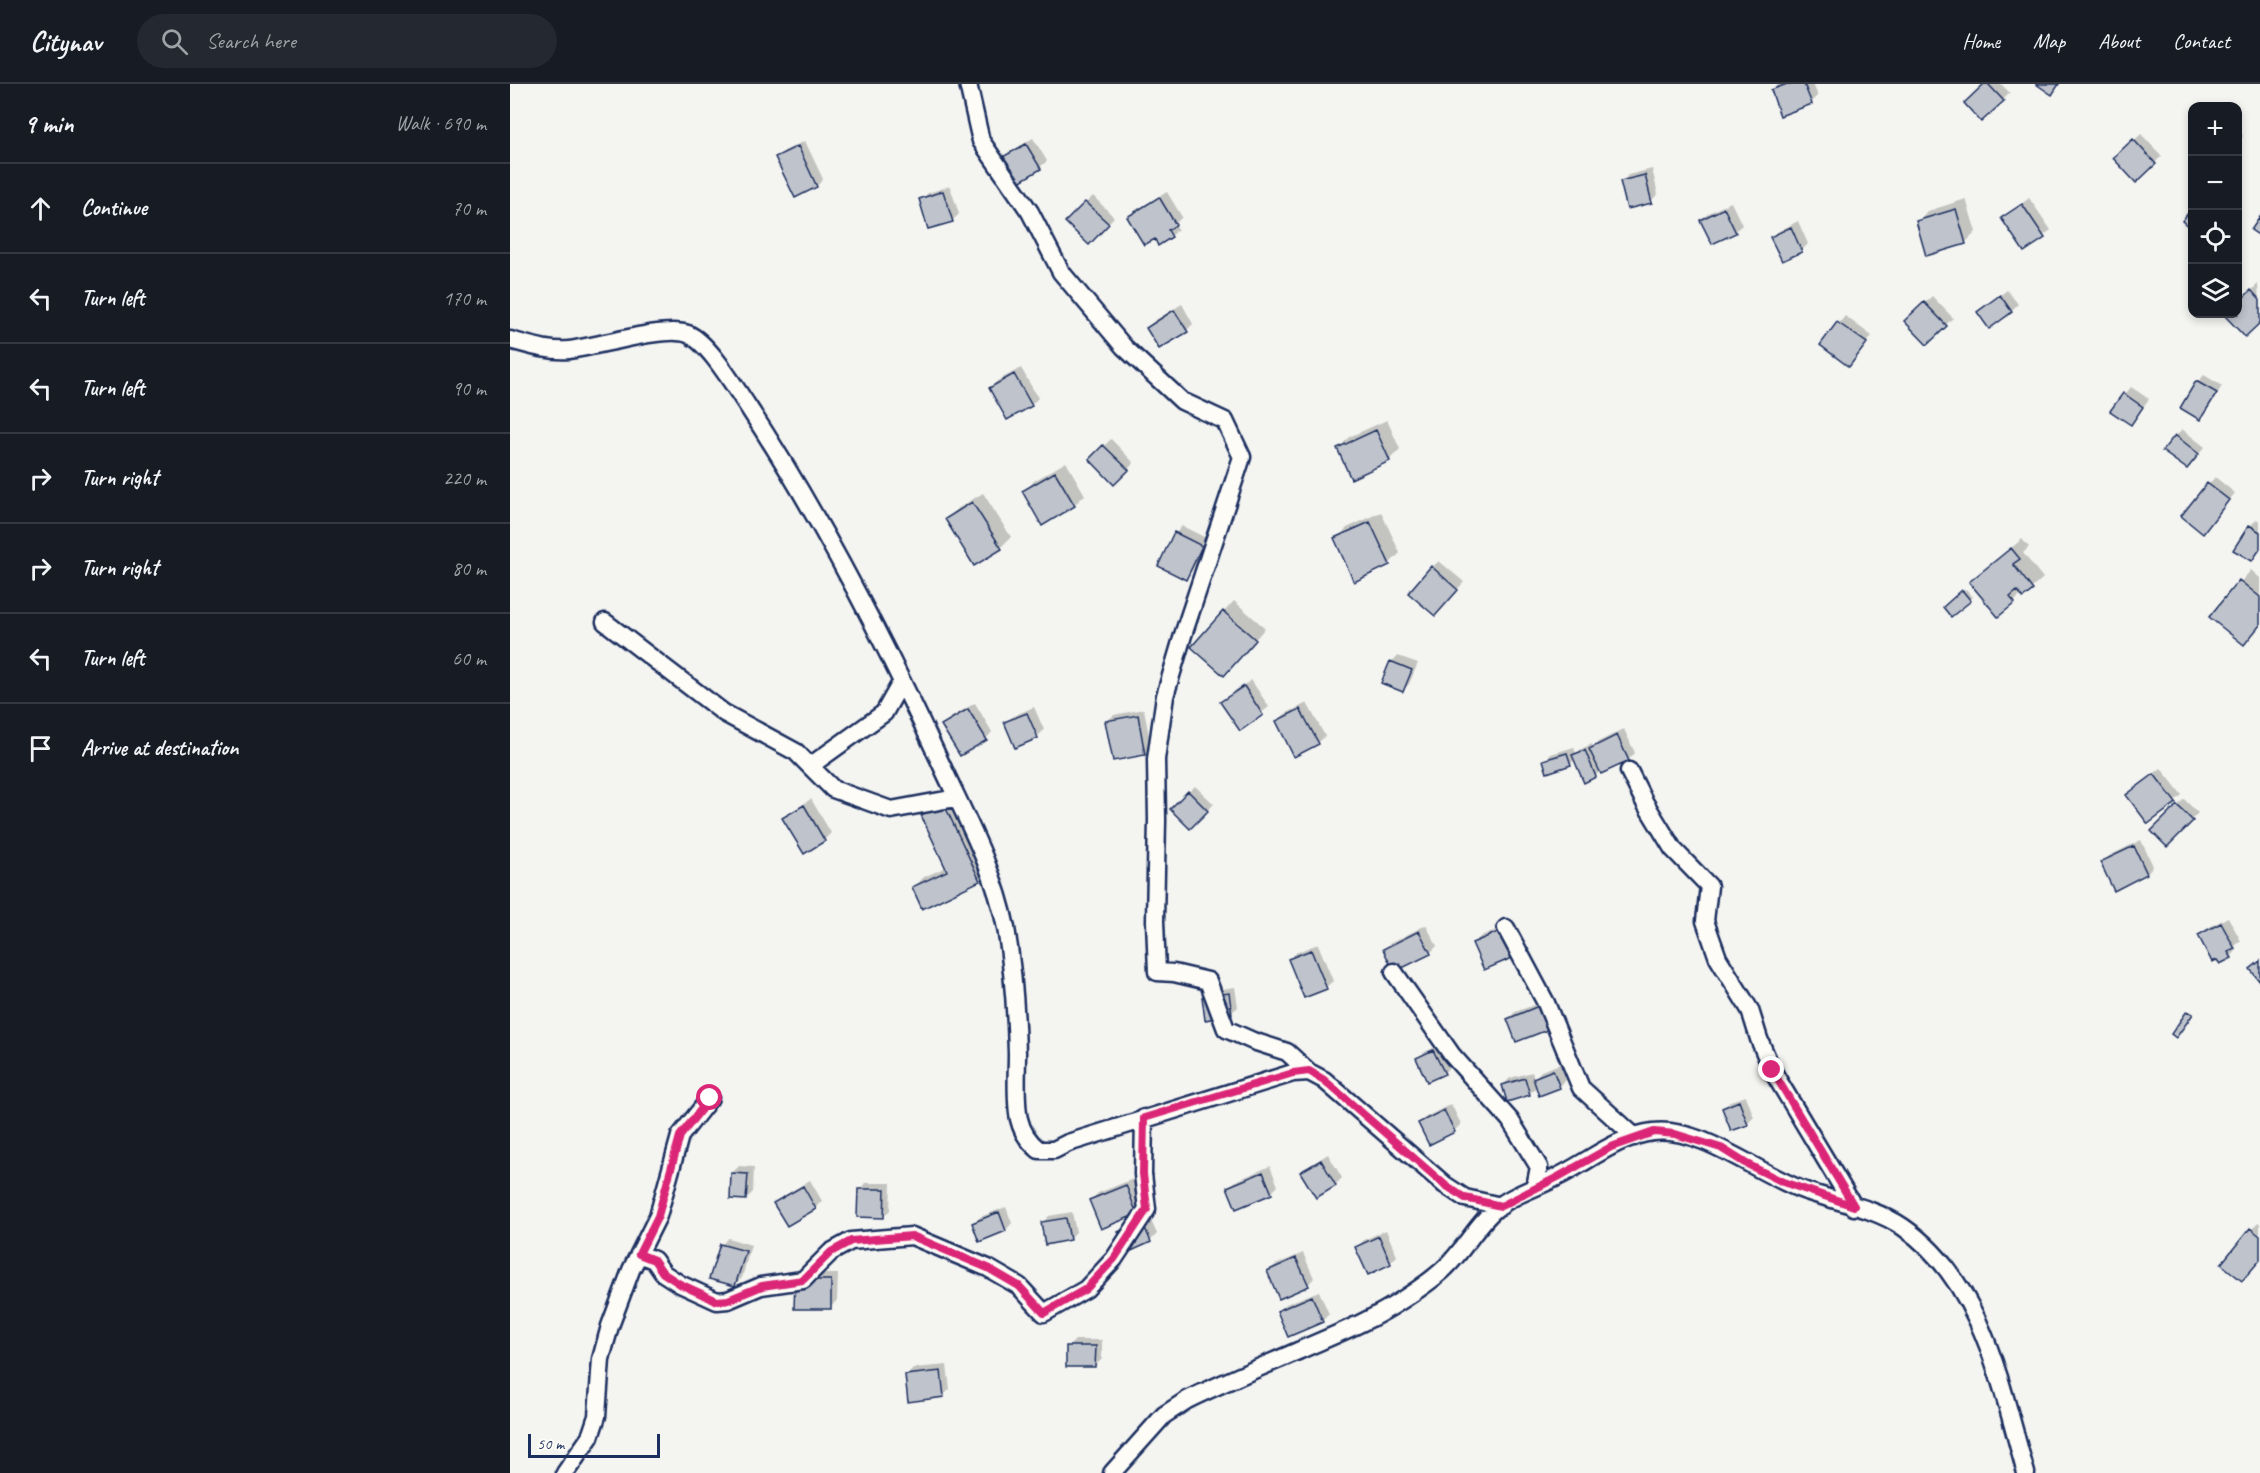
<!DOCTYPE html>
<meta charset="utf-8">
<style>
:root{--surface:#171b24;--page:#242831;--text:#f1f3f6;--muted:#9ea1a6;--line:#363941}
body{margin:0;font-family:Caveat,sans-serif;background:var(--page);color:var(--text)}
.controls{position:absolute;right:18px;top:18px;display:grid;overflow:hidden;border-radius:12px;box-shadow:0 3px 9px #0003}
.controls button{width:54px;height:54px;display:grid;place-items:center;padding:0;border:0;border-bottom:2px solid var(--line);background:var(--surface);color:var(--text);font:30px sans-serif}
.scale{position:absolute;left:18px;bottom:15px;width:132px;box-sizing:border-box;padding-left:6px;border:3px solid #1b2f5e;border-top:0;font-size:16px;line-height:21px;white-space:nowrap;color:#1b2f5e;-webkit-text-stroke:4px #fdfcf7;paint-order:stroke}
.stop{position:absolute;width:18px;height:18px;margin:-14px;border:4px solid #db2777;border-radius:50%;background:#fff}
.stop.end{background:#db2777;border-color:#fff;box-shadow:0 2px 6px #0008}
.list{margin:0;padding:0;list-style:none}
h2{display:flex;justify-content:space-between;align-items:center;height:78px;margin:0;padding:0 24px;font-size:26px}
h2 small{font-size:20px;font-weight:400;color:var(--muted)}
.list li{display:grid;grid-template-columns:39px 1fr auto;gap:18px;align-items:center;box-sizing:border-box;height:90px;padding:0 24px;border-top:2px solid var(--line)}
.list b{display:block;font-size:22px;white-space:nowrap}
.list em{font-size:20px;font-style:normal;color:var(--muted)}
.icon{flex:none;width:33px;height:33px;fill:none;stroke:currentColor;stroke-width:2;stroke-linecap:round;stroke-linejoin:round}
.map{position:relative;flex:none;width:1750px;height:1389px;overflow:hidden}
header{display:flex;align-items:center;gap:36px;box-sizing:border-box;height:84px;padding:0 30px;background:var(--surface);border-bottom:2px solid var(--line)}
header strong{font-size:28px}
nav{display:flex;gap:33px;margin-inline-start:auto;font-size:21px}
.search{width:420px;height:54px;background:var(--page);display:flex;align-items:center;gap:15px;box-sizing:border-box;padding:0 21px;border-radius:33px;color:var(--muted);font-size:22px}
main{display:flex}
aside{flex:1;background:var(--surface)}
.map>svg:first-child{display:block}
.shadow{fill:#0003}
.building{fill:#bfc3cc;stroke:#1b2f5e;stroke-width:1.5}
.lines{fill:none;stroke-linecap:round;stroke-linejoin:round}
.minor-casing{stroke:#1b2f5e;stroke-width:21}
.minor{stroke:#fdfcf7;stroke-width:16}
.route{stroke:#db2777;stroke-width:8}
</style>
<header>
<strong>Citynav</strong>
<div class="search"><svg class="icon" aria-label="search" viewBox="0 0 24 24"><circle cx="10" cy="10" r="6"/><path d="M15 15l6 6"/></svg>Search here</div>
<nav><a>Home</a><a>Map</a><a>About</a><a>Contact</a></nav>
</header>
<main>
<aside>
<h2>9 min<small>Walk · 690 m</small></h2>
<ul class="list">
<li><svg class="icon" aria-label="ahead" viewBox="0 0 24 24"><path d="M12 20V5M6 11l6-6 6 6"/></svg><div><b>Continue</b></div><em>70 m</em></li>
<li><svg class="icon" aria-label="left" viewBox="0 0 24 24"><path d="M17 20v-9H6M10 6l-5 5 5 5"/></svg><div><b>Turn left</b></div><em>170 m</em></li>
<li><svg class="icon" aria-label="left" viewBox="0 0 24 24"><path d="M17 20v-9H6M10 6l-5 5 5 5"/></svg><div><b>Turn left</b></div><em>90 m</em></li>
<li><svg class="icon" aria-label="right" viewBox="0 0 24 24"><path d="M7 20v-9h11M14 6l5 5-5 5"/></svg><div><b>Turn right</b></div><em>220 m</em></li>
<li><svg class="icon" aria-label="right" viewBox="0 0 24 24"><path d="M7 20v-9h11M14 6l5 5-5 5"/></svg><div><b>Turn right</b></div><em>80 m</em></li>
<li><svg class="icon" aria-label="left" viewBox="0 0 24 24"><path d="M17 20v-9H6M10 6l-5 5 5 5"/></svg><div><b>Turn left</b></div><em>60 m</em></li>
<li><svg class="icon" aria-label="arrive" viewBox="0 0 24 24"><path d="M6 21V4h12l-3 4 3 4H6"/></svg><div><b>Arrive at destination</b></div></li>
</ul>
</aside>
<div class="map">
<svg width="1750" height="1389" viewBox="0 0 1750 1389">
<rect width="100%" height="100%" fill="#f4f4f1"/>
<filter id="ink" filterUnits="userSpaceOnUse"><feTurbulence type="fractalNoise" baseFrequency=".0167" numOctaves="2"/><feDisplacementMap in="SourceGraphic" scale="12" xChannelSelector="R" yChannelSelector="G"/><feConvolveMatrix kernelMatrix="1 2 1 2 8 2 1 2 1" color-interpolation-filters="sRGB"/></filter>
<g filter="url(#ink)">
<path class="shadow" d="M1269,0H1303L1308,12L1301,19L1263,6Z
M1476,0H1491L1500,9L1472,36Z
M1728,46L1733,52L1728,58Z
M1631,50L1652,72L1626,96L1605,75Z
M523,54L537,77L530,83L505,99L491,76L498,69Z
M295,57L313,95L307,102L286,112L267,74L274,67Z
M1142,85L1148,110L1141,117L1112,98L1118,91Z
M440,102L449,130L442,137L411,116L418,109Z
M657,108L672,133L665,140L668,145L661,152L645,153L619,133L626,126Z
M583,112L604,133L579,159L557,138Z
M1519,114L1541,146L1514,166L1493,135Z
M1456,115L1466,148L1455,159L1407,138L1418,127Z
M1221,118L1232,141L1225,147L1192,136L1199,129Z
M1288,137L1298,160L1292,166L1273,175L1262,153L1269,147Z
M1748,200L1750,237L1716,231L1728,230V220Z
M1497,206L1508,220L1501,227L1469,228Z
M1422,212L1443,234L1417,259L1396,237Z
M672,220L683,240L677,246L637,244L644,237Z
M1335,232L1362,252L1339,281L1312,261Z
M511,284L528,314L521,321L480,304L487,297Z
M1694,291L1712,302L1697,327L1690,334L1688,298Z
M1621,303L1639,315L1621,339L1602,327Z
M877,336L890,365L879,376L829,364L839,353Z
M1672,345L1695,363L1683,377L1666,352Z
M601,355L624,379L604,399L581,375Z
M556,378L575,411L564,421L514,408L524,397Z
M1705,393L1725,409L1700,441L1673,432Z
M473,409L501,453L491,463L437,435L447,425Z
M871,428L890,469L879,480L826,455L837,444Z
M1747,435L1750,438V467L1742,475L1740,442Z
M672,442L698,455L682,487L676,494L666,449Z
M1512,455L1519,463L1513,469L1533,494L1522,504L1513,512L1512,510L1504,518L1461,498Z
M929,477L954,498L931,524L922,483Z
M1741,486L1750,494V541L1733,559L1701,533Z
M1456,505L1463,513L1460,516L1438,520Z
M724,517L755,544L725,579L714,528Z
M888,572L908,579L899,600L893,606L881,578Z
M741,596L759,623L730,645L712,618Z
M465,619L482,648L476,655L433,641L440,634Z
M797,619L815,652L808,659L768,637L775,630Z
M524,623L534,646L527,653L496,639L503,632Z
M634,625L641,663L635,670L597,637L604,631Z
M1114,645L1125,669L1119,675L1092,688L1091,686L1085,692L1065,675L1060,680L1034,677L1041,670L1064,663L1066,670L1071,665L1082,660L1083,663L1088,658Z
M1651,684L1672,711L1639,738L1625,705Z
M685,702L704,720L680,743L662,725Z
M445,710L480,786L469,796L404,803L414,793L436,783L412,731L423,720Z
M301,715L321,749L314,756L294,768L274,734L281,728Z
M1674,715L1688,729L1657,761L1643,747Z
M1631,756L1643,782L1637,789L1592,779L1599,772Z
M1718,833L1731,857L1725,862L1727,866L1721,873L1690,852L1696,845Z
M1000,840L974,884L964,859L971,852Z
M916,841L927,862L920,869L874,865L881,859Z
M808,860L823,897L816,903L780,875L787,868Z
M725,903L728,923L721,929L693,914L700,907Z
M1043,914L1051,935H998L1005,928Z
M930,961L940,982L934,989L908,975L915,968Z
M1050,980L1056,996L1049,1003L1027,1002L1019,1010L993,1001L1000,994L1022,988L1024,995L1031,987Z
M1236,1012L1244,1033L1237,1040L1214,1024L1220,1017Z
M941,1020L951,1040L944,1047L909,1039L916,1033Z
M818,1070L832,1094L825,1101L792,1088L799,1082Z
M229,1082L244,1083L243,1108L236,1115L222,1089Z
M760,1082L768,1102L761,1109L719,1103L726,1097Z
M623,1095L633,1122L626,1129L581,1116L588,1109Z
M300,1096L312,1117L305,1124L265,1119L272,1113Z
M356,1099H381L380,1126L374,1132L349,1106Z
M496,1123L502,1139L496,1146L470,1156L463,1140L470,1133Z
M562,1128L566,1148L559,1155L532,1139L539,1132Z
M639,1132L647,1150L640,1157L610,1148L617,1141Z
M1748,1138L1750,1140V1175L1713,1179Z
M876,1146L887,1172L881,1178L859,1189L847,1163L854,1156Z
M218,1154L241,1161L232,1194L225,1200L211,1161Z
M793,1169L804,1194L798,1201L759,1188L765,1181Z
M293,1190H328L327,1216L321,1223Z
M809,1207L819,1230L812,1237L769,1227L776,1220Z
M565,1256H592V1275L585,1282L558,1263Z
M437,1281L440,1305L433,1312L397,1291L404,1284Z"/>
<path class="building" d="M1277,0H1294L1302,20L1270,32L1261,6Z
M1474,0H1478L1494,17L1471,38L1454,19Z
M1526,0H1549L1542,11Z
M1623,55L1646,80L1626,99L1603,74Z
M516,60L531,85L504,101L489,75Z
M288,62L307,103L285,114L265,73Z
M1135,91L1142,119L1117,125L1110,97Z
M433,107L443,138L418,145L409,115Z
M649,113L666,141L658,146L662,153L648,162L645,155L634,161L617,133Z
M575,118L599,140L579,161L555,138Z
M1512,120L1535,154L1514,168L1491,134Z
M1214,124L1226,149L1202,160L1190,136Z
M1682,124V146L1672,137Z
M1446,125L1456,160L1416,172L1406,137Z
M1750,133V152L1741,146Z
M1281,143L1292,168L1272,177L1260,153Z
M1741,206L1750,216V239L1735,253L1714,231L1728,230V219Z
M1490,211L1502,228L1479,245L1467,228Z
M1414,218L1437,242L1417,261L1394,237Z
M664,226L678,248L649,265L636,244Z
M1327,238L1357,259L1339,283L1310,261Z
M504,290L522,322L497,336L479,304Z
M1686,297L1707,309L1690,336L1670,324Z
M1613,309L1633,323L1621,341L1600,327Z
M866,346L880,377L841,395L827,364Z
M1665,351L1689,370L1677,385L1652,367Z
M593,361L619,386L604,401L579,375Z
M545,388L565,422L532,442L512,407Z
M1697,399L1719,416L1693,450L1671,432Z
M462,418L492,465L464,482L435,435Z
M860,438L880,481L844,498L824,454Z
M1739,441L1750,448V465L1742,477L1723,466Z
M664,448L692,462L676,496L648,482Z
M1501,464L1510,475L1503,480L1523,506L1513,514L1507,507L1500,513L1505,519L1488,533L1459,498Z
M921,482L948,506L925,532L898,509Z
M1729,496L1750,513V541L1734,561L1699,533Z
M1452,506L1461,517L1441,533L1433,523Z
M713,527L746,556L714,592L681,563Z
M880,577L902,586L893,608L871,599Z
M734,602L753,631L730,647L710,618Z
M458,625L477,656L450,672L431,641Z
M790,625L809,660L784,673L766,637Z
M517,629L528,654L505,664L494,638Z
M628,631L635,671L603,677L595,637Z
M1107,651L1119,677L1091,690L1079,665Z
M1075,666L1086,693L1074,699L1062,671Z
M1057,669L1061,681L1037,689L1033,676Z
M1644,690L1666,719L1638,740L1616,711Z
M678,707L698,727L680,745L660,725Z
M434,720L470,797L412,825L402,803L437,787L411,731Z
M294,721L315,757L294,770L272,734Z
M1667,721L1683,737L1657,763L1641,747Z
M1624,762L1637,790L1604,807L1590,778Z
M1711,839L1725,865L1718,868L1722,874L1710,880L1707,876L1702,878L1688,851Z
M993,846L1004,873L974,886L962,859Z
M909,847L921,870L884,888L873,865Z
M801,866L817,905L794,914L778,875Z
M1750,877V898L1740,885Z
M719,909L722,931L695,936L692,913Z
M1036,919L1045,943L1006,958L997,935Z
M1677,927L1683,930L1666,954L1661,950Z
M923,966L935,990L917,998L906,974Z
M1043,986L1050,1004L1029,1012L1023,994Z
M1015,994L1020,1011L997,1018L992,1001Z
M1229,1017L1238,1041L1221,1047L1212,1024Z
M934,1026L945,1048L919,1061L908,1039Z
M811,1076L826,1102L806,1114L790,1088Z
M753,1088L762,1110L726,1125L717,1103Z
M221,1089L238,1090L236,1116L220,1115Z
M616,1101L627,1130L591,1145L579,1116Z
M293,1102L306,1125L277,1142L263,1119Z
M348,1105H375L374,1134L347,1133Z
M489,1128L496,1147L469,1158L462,1139Z
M556,1134L560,1156L535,1161L531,1138Z
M632,1137L641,1158L617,1169L608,1148Z
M1740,1144L1750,1152V1176L1732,1197L1711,1180Z
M869,1152L881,1180L858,1191L845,1163Z
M210,1160L236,1167L225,1202L199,1195Z
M786,1174L799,1202L769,1215L757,1187Z
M285,1196H321V1225H284Z
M802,1212L813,1238L778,1253L767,1227Z
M556,1262H586L585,1283H556Z
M431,1287L434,1313L398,1318L395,1291Z"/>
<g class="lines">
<defs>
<path id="minor" d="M458,0L471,57L520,128L551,188L614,263L672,317L715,337L732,373L673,551L655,612L646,675L647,736L645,837L647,888L664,889L698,897L716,945L743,957L777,968L799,988
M0,256C19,261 40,268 59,266C87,263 154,241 178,250C199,259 224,302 237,321C312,435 375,558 432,682C456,734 485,787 496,844C503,885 506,928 507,969C507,987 505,1018 509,1035C512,1048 519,1058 529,1066H544L558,1059L783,989L799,988L814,996L935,1101L955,1114L991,1122
M95,538L214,629L286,668L323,705L381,726L446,714
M300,682L374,629L392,597
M1119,687L1135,719L1163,765L1199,802L1195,837L1208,874L1240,926L1249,955L1262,986L1344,1123
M996,844L1036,919L1071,1004L1125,1053
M884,888L942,971L1000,1036L1029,1083L1025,1103
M129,1170L144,1176L153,1189L170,1200L207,1217L218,1216L251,1202L293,1196L321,1168L341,1157L402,1152L478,1184L509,1202L534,1229L576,1205L604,1175L637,1125L633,1090L634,1034
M55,1389L80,1353L87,1332L91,1275L100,1242L121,1186L148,1132L170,1052L200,1014
M602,1389L654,1331L677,1316C714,1298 751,1283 788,1267C824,1251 859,1238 892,1216C907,1206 923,1196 936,1183C953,1167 964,1145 982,1128C1000,1111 1027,1104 1049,1092C1079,1077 1109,1052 1143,1048C1192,1042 1250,1092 1296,1107C1328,1118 1365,1124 1393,1143C1473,1198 1491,1303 1516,1389"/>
</defs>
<use href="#minor" class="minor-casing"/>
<use href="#minor" class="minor"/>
</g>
</g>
<g class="lines" filter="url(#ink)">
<path class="route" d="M200,1014L170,1052L148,1132L129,1170L144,1176L153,1189L170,1200L207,1217L218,1216L252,1202L293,1196L321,1168L341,1157L402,1152L478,1184L509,1202L534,1229L576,1205L604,1175L637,1125L633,1090L634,1034L783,989L799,987L814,996L935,1101L955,1114L991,1122L1048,1093L1101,1063L1144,1048L1165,1050L1211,1064L1235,1079L1273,1098L1344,1122L1262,986"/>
</g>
</svg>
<div class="controls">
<button>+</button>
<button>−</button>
<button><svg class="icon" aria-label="locate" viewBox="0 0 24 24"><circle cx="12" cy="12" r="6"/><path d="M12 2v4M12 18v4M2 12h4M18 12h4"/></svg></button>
<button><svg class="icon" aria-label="layers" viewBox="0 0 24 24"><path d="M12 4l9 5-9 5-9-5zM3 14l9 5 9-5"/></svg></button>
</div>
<div class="scale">50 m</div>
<div class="stop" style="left:200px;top:1014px"></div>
<div class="stop end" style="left:1262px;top:986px"></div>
</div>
</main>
